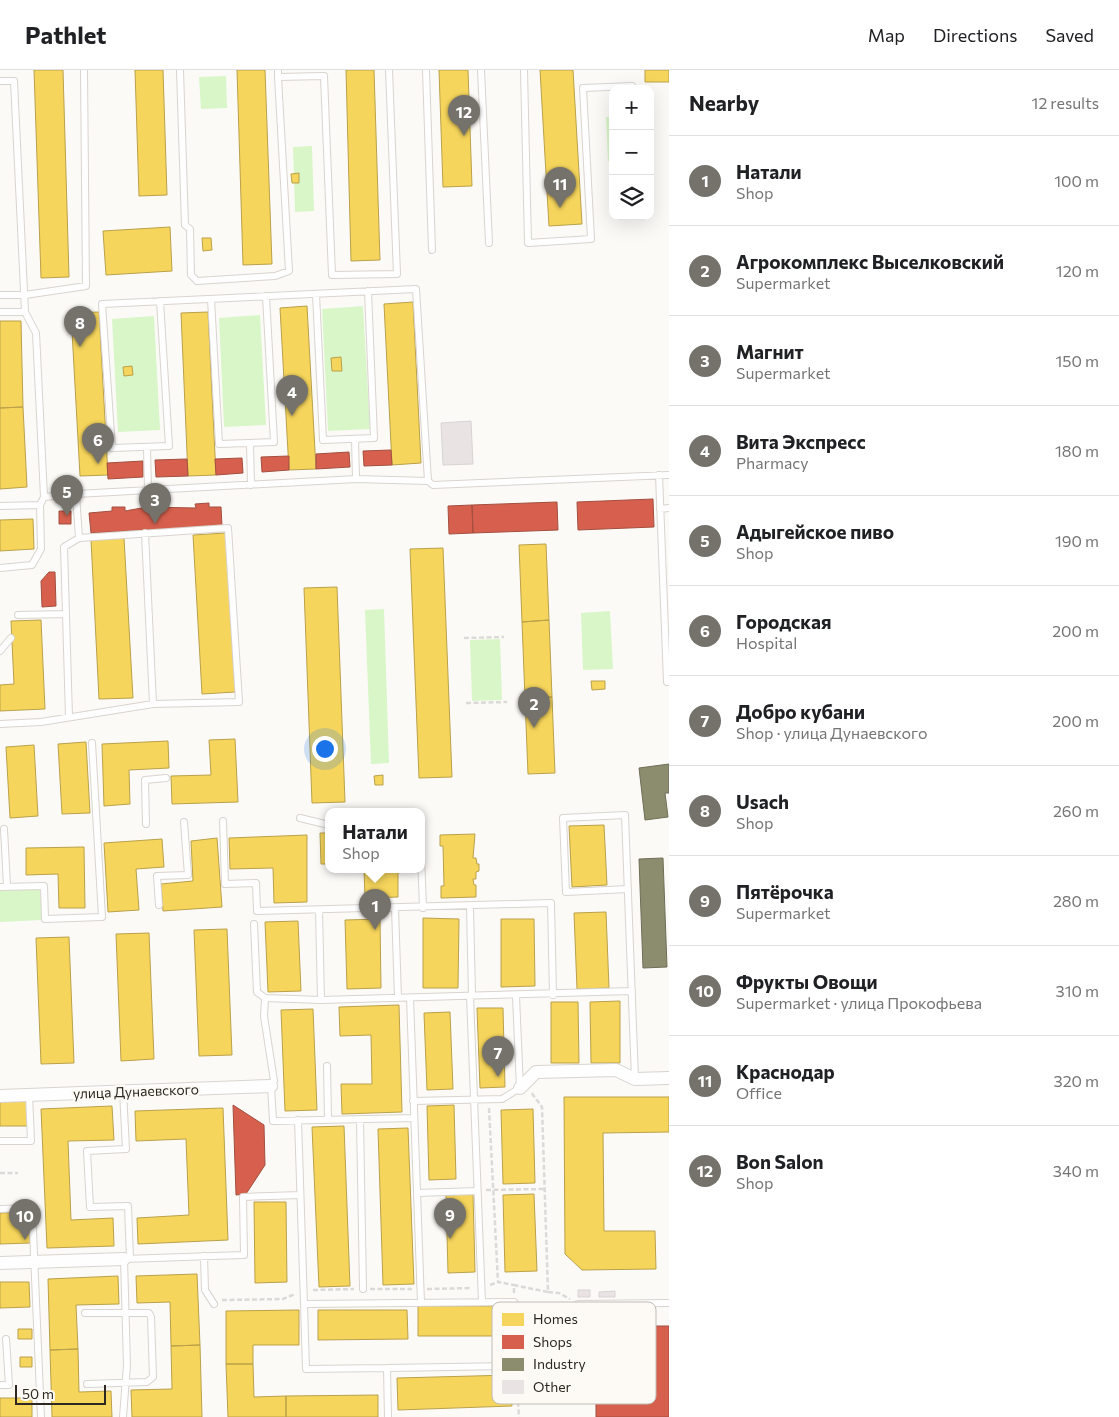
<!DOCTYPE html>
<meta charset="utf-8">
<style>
:root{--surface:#fff;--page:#f2f2f2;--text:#202124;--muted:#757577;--line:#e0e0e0;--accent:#75726c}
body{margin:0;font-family:Commissioner,sans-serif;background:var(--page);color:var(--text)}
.controls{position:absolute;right:15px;top:15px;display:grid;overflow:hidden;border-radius:10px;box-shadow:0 5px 20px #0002}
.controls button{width:45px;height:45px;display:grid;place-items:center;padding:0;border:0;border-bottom:1px solid var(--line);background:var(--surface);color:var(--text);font:25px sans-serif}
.scale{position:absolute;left:15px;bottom:12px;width:91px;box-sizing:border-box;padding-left:5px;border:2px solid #2d2821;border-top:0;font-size:14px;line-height:18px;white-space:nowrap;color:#2d2821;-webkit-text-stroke:4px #fdfaf6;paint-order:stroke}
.you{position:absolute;left:324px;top:678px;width:18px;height:18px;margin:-12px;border:4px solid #fff;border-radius:50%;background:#1a73e8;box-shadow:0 0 0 8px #1a73e833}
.badge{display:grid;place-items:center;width:32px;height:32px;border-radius:50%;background:var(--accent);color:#fff;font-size:16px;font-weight:700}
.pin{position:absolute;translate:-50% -41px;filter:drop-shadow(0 1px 2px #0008)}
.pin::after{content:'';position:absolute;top:26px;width:18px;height:15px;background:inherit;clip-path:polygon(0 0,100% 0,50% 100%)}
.popup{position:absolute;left:325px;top:738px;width:100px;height:65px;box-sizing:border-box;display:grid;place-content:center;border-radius:10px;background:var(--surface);filter:drop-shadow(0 1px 4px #0005);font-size:16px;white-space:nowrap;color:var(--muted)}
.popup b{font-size:19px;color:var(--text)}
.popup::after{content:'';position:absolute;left:50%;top:100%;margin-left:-10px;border:10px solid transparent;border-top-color:var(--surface)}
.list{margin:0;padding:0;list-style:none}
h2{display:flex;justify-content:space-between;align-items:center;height:65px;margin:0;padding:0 20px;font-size:21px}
h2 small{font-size:16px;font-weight:400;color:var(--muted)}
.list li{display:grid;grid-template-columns:32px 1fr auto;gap:15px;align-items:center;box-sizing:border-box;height:90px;padding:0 20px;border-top:1px solid var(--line)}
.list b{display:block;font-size:19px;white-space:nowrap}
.list p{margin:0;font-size:16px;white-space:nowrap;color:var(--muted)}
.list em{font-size:16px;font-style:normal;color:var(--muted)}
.icon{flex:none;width:28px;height:28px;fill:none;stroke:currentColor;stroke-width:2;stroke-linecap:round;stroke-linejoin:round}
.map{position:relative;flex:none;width:669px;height:1347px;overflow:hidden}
header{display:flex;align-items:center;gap:30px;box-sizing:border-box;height:70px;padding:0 25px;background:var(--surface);border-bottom:1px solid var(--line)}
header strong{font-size:24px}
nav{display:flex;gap:28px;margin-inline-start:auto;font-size:18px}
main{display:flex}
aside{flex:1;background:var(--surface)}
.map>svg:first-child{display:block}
.green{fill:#d8f6c7}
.homes{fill:#f6d55c;stroke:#baa14a}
.shops{fill:#d6604d;stroke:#a34f40}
.industry{fill:#8c8c6e;stroke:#706e57}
.building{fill:#e9e3e4;stroke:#d9d3d4}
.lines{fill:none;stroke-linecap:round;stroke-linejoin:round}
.lane-casing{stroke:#d8d4cf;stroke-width:8}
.street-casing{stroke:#d8d4cf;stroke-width:14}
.path{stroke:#dbdad8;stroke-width:2.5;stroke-dasharray:5 2.5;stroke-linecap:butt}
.lane{stroke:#fffefe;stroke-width:6}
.street{stroke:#fffefe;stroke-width:12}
.labels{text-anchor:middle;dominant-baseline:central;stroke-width:5;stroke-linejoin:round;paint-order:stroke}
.street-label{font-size:14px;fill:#2d2821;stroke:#fdfaf6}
.key{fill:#fdfaf6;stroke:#bfbbb6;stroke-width:1}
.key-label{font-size:14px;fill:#2d2821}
</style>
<header>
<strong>Pathlet</strong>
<nav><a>Map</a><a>Directions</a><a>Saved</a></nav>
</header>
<main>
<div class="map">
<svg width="669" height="1347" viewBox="0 0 669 1347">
<rect width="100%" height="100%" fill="#fcfaf7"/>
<path class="green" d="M226,6L227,38L201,39L199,7Z
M606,47H613V91H608Z
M312,76L314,141L295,142L293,77Z
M363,236L370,359L328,361L322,239Z
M260,245L266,355L224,357L219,248Z
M154,246L160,360L118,362L112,249Z
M384,539L389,693L371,694L365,540Z
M610,541L613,599L583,600L581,543Z
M500,569L502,630L472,631L470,570Z
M40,819L42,850L0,852V821Z"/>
<path class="homes" d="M34,0H63L69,207L41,208Z
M135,0H163L167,125L139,126Z
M237,0H265L272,194L243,195Z
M346,0H374L380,190L351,191Z
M439,0H468L472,116L443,117Z
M540,0H573L582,154L549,156Z
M645,0H669V12H645Z
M299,103V113H292L291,104Z
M170,157L172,201L106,205L103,161Z
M202,168H211L212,180L203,181Z
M413,232L421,393L392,395L384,234Z
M307,236L316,399L289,400L280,238Z
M99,242L108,405L80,406L71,243Z
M208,242L216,405L188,406L181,243Z
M0,251H21L23,337L0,338Z
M341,287L342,301H332L331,288Z
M132,296L133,305L124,306L123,297Z
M23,337L27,417L0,419V338Z
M33,449L34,479L0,481V450Z
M226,463L235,622L202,624L193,465Z
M124,468L133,628L99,629L91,470Z
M546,474L549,550L522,552L519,475Z
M443,478L452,707L419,708L410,479Z
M337,517L345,732L312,733L304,518Z
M41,550L45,639L0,641V615L14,614L11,551Z
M549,550L552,627L525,628L522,552Z
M591,611H605V619L592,620Z
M552,627L555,703L528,704L525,628Z
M235,669L238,732L172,734L171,706L211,705L209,670Z
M168,671L169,698L129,700L130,734L104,736L102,674Z
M86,672L90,743L62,744L58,674Z
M34,675L38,746L10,748L6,677Z
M383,705V715H375L374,706Z
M604,755L607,815L572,817L569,756Z
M320,763H329V794H321Z
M475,764L473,788H476L477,794H479V801L476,802V809H473L474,815H476V827L441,828V816H444L443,776H440V765Z
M307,765V832L274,833L273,798L230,799L229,768Z
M217,768L222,837L163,841L161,814L193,811L191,771Z
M162,769L164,797L136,799L139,840L108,842L104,773Z
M84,777L85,838H59L58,804L26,805V778Z
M364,799H398V827L365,828Z
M606,842L609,918L577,919L574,843Z
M423,848L459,849L458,918H423Z
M380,849L381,918L347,919L345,850Z
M501,849H534L535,916L501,917Z
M298,851L301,921L268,922L265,852Z
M227,859L232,985L199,986L194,860Z
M149,863L154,989L121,991L116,864Z
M69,867L74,993L41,994L36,868Z
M620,931V993H591L590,932Z
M551,932H578L579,993H551Z
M399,935L402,1042L342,1044L341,1014H372L371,965L340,966L339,937Z
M477,938H503L505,1017L480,1018Z
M313,939L317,1040L285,1041L281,940Z
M450,942L453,1019L427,1020L424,943Z
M564,1027H669V1062L603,1063L604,1161H655L656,1199L582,1200L565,1184Z
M27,1028L28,1056H0V1029Z
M454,1035L456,1109L429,1110L427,1036Z
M112,1036L114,1070L68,1071L71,1150L113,1148L114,1176L47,1178L41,1039Z
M223,1038L228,1170L138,1174L137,1148L189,1145L186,1069L136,1071L135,1041Z
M533,1039L535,1113L503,1114L501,1040Z
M344,1056L350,1216L319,1217L312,1057Z
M408,1058L414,1214L383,1215L378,1059Z
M473,1124L475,1202L448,1203L446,1125Z
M534,1124L537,1201L505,1202L503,1125Z
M254,1132H286L287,1212L255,1213Z
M29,1142L30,1173L0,1174V1143Z
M197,1204L200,1275L171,1276L170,1232L137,1233L136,1206Z
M118,1206L119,1234L76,1235L78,1279L50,1280L48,1209Z
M0,1212H29L30,1237L0,1238Z
M418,1236H511V1266H418Z
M299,1240V1275H253V1294H226V1241Z
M318,1240H407L408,1269L318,1270Z
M18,1259H32V1269H18Z
M200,1275L202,1347H132L131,1320L172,1319L171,1276Z
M78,1279L79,1322L111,1321L112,1347H52L50,1280Z
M20,1287H32V1297H20Z
M226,1294H253L254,1327L286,1326V1347H228Z
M511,1305L512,1336L398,1340L397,1308Z
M378,1325V1347H286V1326Z
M0,1328H32V1347H0Z"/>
<path class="shops" d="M391,380L392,395L364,396L363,381Z
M349,382L350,397L316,399V384Z
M289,386V400L262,402L261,387Z
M242,388L243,403L216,405L215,389Z
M187,389L188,406L156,407L155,390Z
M143,391V407L108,409L107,393Z
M653,429L654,457L578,460L577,432Z
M557,432L558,460L473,463L472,435Z
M209,433V437H221L222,456L91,463L89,443L112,441V437H125V441L147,437L196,438L195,434Z
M472,435L473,463L449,464L448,436Z
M59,441H71V454H59Z
M49,502H55L56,536L42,537L41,511Z
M233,1035L264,1055L265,1095L246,1124L236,1125Z
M578,1256H669V1347H596V1276H578Z"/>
<path class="industry" d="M669,694V723H665L668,747L645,750L639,698Z
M663,788L667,897L643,898L639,789Z"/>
<path class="building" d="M471,351L473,394L443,395L441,353Z
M578,1220H590V1227H578Z
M615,1221V1227H599V1222Z"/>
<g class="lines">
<defs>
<path id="lane" d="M180,0L185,155L190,159L191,205L197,211L275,206L289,201L278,7
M278,0V7L324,6L332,205L397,204L389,0
M426,0L432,180
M481,0L489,173
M524,0L528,173L591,169L583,18L632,16
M0,11H14L25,242
M316,224L323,370L374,368L368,221
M0,225H25L86,216L84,0
M211,229L219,374L274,372L266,226
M160,231L169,376L112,378L102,234L416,219L428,411
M0,242H25L36,263L44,427
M355,369L356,409
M250,373L251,415
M147,377L148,421
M659,405L667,612
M76,424L79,468
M0,436L40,435L44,427L76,424L356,409L428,411L433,415L669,405
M660,439L669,438
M145,463L153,634
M0,498L32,495L41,479L40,435
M18,545L66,544
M0,581L11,568
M0,654L41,652L153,634L239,632L228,458L79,468L64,477L69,647
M300,748L329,755
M223,751L225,814L256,813L257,841L551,833L553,925
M146,754L145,710L166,708
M4,759L7,816
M421,786L423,838
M0,817L44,816L45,849L102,847L92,673
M628,819L566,822L563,748L625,745L635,1009
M159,835L157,806L188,805L184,752
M470,837L472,926
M395,838L398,928
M319,840L321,930
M254,854L257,922L265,928L321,930L632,921
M470,926L482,1232
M265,928L264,946L274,1011L271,1016L273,1051L414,1048
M410,928L421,1233
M327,996L328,1049
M123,1021L126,1079L87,1081L90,1137L128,1136L130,1189
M413,1031L502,1029L520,1018L516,926
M360,1049L363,1219
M298,1050L304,1234
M0,1071H31L29,1025
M417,1123L477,1121
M0,1139L32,1138L41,1347
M204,1186L205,1220L214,1234
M85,1243H149L151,1247L153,1307L147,1312L87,1314
M559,1243L578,1234L669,1233
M387,1298L306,1299L304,1234L514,1232
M0,1315H9L6,1269
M123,1347L127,1295L124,1189L244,1185L243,1127L300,1125
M388,1347L387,1298L510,1296"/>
<path id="street" d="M520,1018L536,1002L616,1000L635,1009L669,1008
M0,1026L271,1016
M0,1193L124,1189"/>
</defs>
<use href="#lane" class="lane-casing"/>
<use href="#street" class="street-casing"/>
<path class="path" d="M464,568L504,567
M466,633L507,632
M489,1038L498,1212L514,1215
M0,1103H18
M486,1120L545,1119
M490,1215L498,1212
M370,1219H412
M427,1219L472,1218
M313,1220L354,1219
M548,1222L559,1223L570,1229
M514,1223V1215L548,1222L542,1037L531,1022
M222,1230L283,1229L295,1224
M510,1288V1272L514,1268V1241
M516,1302L519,1347"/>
<use href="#lane" class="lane"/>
<use href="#street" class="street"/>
</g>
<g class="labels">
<g class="street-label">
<text transform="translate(136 1021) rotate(-2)">улица Дунаевского</text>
</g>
</g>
<rect x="492" y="1232" width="164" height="102" rx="8" class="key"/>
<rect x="502" y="1243" width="22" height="13" fill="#f6d55c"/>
<rect x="502" y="1265" width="22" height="14" fill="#d6604d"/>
<rect x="502" y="1288" width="22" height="13" fill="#8c8c6e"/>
<rect x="502" y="1310" width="22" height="14" fill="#e9e3e4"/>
<g class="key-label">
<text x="533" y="1254">Homes</text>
<text x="533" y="1277">Shops</text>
<text x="533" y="1299">Industry</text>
<text x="533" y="1322">Other</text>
</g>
</svg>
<div class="controls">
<button>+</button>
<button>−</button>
<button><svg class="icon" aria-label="layers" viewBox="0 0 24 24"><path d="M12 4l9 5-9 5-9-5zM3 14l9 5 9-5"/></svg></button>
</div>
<div class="scale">50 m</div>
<div class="you"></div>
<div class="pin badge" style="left:375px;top:860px">1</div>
<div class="popup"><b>Натали</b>Shop</div>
<div class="pin badge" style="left:534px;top:658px">2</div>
<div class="pin badge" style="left:155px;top:454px">3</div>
<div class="pin badge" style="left:292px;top:346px">4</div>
<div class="pin badge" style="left:67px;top:446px">5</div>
<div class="pin badge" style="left:98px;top:394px">6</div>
<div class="pin badge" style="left:498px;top:1007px">7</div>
<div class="pin badge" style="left:80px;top:277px">8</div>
<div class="pin badge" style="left:450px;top:1169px">9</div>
<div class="pin badge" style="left:25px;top:1170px">10</div>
<div class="pin badge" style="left:560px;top:138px">11</div>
<div class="pin badge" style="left:464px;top:66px">12</div>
</div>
<aside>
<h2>Nearby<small>12 results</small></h2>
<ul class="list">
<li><span class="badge">1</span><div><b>Натали</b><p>Shop</p></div><em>100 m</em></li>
<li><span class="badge">2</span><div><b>Агрокомплекс Выселковский</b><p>Supermarket</p></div><em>120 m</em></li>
<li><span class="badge">3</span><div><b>Магнит</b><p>Supermarket</p></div><em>150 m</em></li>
<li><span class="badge">4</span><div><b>Вита Экспресс</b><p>Pharmacy</p></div><em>180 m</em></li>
<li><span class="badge">5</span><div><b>Адыгейское пиво</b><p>Shop</p></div><em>190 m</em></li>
<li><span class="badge">6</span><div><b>Городская</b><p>Hospital</p></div><em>200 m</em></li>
<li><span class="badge">7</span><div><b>Добро кубани</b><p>Shop · улица Дунаевского</p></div><em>200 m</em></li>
<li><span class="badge">8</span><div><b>Usach</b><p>Shop</p></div><em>260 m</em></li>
<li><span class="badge">9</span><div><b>Пятёрочка</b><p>Supermarket</p></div><em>280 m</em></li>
<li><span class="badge">10</span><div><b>Фрукты Овощи</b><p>Supermarket · улица Прокофьева</p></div><em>310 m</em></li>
<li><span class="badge">11</span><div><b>Краснодар</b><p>Office</p></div><em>320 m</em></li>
<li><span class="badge">12</span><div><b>Bon Salon</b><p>Shop</p></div><em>340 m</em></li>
</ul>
</aside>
</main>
